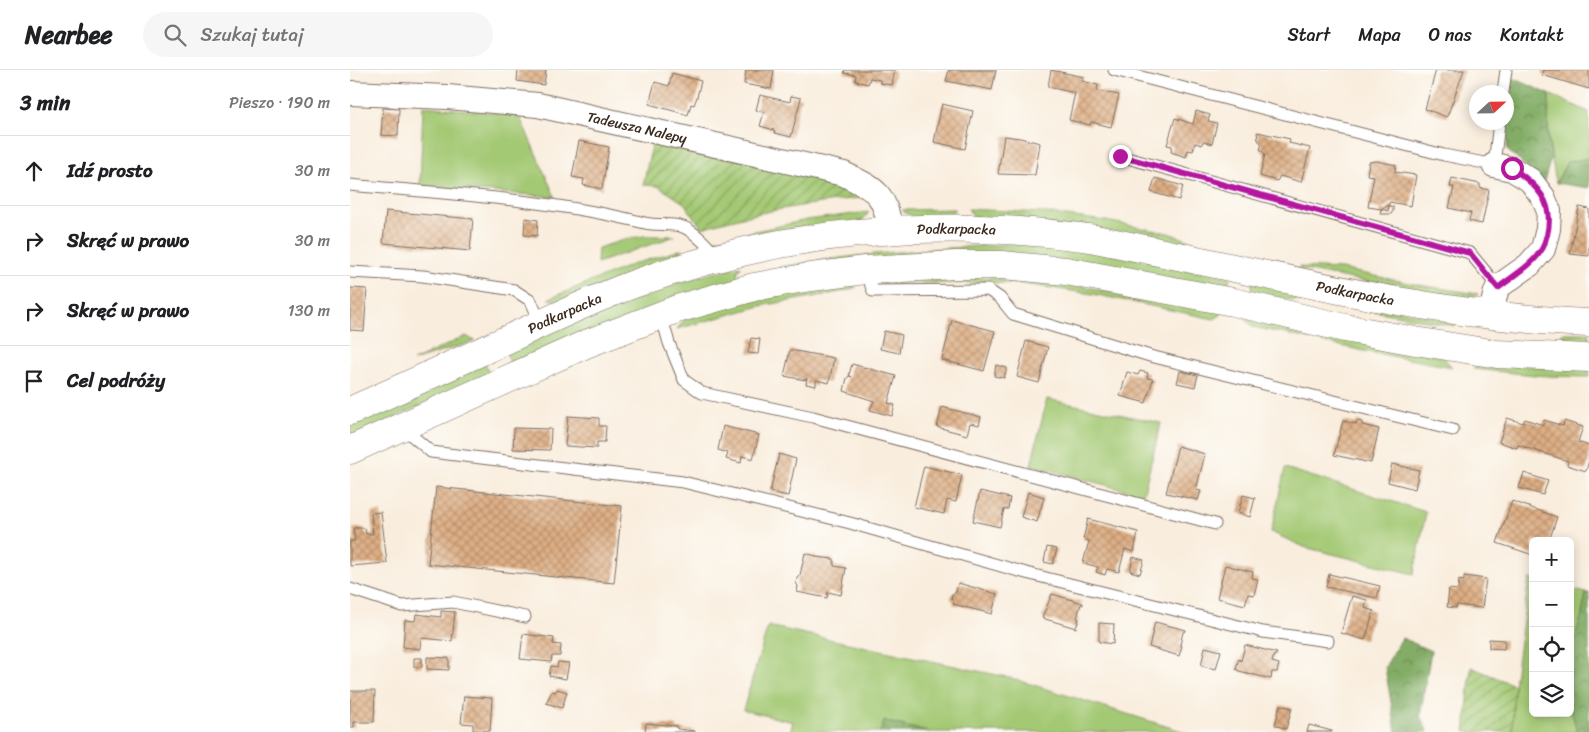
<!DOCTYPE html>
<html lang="pl">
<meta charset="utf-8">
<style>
:root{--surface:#fff;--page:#f6f6f6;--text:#202124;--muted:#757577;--line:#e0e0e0}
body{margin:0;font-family:Sriracha,sans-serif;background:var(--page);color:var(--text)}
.controls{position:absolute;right:15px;bottom:15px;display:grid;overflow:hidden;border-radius:8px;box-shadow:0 2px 12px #0003}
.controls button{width:45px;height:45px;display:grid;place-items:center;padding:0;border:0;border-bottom:1px solid var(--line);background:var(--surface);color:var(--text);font:25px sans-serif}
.compass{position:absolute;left:1119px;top:15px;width:45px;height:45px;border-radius:50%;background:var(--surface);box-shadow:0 2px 12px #0003;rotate:68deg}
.stop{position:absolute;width:15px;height:15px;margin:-11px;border:4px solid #b5179e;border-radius:50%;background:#fff}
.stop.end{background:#b5179e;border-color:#fff;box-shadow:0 1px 5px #0008}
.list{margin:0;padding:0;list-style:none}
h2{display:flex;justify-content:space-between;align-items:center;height:65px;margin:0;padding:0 20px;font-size:21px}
h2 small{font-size:16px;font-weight:400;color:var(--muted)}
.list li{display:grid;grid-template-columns:32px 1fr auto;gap:15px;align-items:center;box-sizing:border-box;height:70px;padding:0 20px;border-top:1px solid var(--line)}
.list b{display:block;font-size:19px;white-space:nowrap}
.list em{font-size:16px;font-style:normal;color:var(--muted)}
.icon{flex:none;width:28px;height:28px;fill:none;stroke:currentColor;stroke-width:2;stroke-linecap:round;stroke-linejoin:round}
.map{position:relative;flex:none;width:1239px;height:662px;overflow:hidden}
header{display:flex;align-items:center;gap:30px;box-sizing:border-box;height:70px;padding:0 25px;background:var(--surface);border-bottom:1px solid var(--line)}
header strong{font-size:24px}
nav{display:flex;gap:28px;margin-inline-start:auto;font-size:18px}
.search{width:350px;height:45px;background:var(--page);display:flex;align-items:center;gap:12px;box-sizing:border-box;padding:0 18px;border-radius:28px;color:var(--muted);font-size:19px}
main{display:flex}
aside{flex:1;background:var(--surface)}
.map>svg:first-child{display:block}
.grass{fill:#a4c974;stroke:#707a49}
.forest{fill:url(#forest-crowns);stroke:#5f6c42}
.garden{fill:url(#garden-furrows);stroke:#707a49}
.building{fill:url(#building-cross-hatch)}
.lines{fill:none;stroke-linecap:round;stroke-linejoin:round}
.service-casing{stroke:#7e6e61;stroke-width:13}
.minor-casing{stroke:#7e6e61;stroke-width:26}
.trunk-casing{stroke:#7e6e61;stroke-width:29}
.service{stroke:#fff;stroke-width:11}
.minor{stroke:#fff;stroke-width:24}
.trunk{stroke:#fff;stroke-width:28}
.route{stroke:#b5179e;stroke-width:6}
.labels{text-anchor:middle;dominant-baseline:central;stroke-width:5;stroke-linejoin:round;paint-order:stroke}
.street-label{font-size:14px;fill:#3b2a1e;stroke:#fdfcf7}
</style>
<header>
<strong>Nearbee</strong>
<div class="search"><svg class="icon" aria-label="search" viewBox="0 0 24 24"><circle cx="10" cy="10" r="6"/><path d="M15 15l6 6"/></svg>Szukaj tutaj</div>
<nav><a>Start</a><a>Mapa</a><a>O nas</a><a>Kontakt</a></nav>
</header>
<main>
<aside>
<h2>3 min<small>Pieszo · 190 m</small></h2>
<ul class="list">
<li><svg class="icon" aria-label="ahead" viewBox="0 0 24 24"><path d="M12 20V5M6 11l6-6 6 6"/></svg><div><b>Idź prosto</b></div><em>30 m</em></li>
<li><svg class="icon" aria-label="right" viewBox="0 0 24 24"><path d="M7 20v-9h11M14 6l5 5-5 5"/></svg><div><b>Skręć w prawo</b></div><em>30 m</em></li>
<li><svg class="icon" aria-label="right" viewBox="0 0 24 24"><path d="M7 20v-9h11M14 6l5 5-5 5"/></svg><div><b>Skręć w prawo</b></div><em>130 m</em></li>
<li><svg class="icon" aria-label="arrive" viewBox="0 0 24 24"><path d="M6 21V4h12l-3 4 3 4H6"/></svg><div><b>Cel podróży</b></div></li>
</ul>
</aside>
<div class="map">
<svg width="1239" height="662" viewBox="0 0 1239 662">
<defs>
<pattern id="forest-crowns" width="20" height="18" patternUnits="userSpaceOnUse" patternTransform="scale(1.25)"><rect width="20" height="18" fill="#83ad66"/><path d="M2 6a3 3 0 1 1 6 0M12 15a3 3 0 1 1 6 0" fill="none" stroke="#6c8d53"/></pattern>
<pattern id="garden-furrows" width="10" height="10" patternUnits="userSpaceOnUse" patternTransform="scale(1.25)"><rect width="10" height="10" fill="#a4c974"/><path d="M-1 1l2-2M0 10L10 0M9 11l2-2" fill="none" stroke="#87a35f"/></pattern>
<pattern id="building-cross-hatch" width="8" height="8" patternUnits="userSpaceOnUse" patternTransform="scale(1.25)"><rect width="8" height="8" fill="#deaf85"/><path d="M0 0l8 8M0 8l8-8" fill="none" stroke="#b58f6c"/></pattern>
</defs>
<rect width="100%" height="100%" fill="#fdfcf7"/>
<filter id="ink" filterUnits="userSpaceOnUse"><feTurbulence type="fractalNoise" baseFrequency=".02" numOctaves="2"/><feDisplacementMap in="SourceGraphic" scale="10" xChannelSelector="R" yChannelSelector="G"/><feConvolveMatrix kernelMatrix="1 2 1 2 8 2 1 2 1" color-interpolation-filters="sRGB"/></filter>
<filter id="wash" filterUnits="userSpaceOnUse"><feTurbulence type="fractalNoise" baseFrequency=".0096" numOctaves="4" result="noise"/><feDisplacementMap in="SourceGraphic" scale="20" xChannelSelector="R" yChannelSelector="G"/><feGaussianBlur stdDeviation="1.12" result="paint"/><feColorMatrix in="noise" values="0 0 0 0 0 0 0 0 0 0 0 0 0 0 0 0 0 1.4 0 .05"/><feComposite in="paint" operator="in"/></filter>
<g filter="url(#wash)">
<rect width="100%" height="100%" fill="#f9eddd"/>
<path class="grass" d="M1199,24L1239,42V88L1217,92L1206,113L1198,67Z
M73,36L169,45L205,127L70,116Z
M605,139L598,147C583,147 563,152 552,140Z
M618,139L694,143L756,151L818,163L855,176L854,178L624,147Z
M519,142L512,151L374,175L363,170L457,150Z
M294,166H325L247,193L248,178L277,169Z
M662,174L719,176L880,207L877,221L814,207L431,200L430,197C507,183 584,179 662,174Z
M333,179L328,188L209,231L198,229L284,194Z
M391,196L388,201L387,210L161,295L156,282L222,252L332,211Z
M949,197L991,199L1069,215L1128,224L1119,231L949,199Z
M593,205L709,212L873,242L871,245L864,249L743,224L667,213H532Z
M903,211L1106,252L1105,256L1003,237L900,225Z
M499,212L507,217L491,222L410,236L327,259L335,249L380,235Z
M896,247L1093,287L1102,297L1014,281L903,257L897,251Z
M1212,263H1239V277L1205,275L1211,268Z
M116,266L125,271L63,291Z
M134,292L140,304L0,368V353Z
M1130,294L1239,299V307L1196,306L1123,299Z
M697,329L811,353L793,425L681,395Z
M935,398L1076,442L1064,504L954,477L921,462Z
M1179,509L1183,510V643H1220V634L1227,662H1162L1164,615Z
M1220,519L1236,523L1232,544L1220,584Z
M418,556L661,608L835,662H579L534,651L530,662H440L443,652L393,640Z"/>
<path class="forest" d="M1163,8L1199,24L1198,67L1201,87L1194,112L1157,80V47Z
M1239,88V118L1206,113L1217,92Z
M1236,523H1239V662H1227L1220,634V584L1232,544Z
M1052,568L1081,581L1070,646L1078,662H1046L1035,597Z
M534,651L579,662H530Z"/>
<path class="garden" d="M303,70L488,111L517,127C461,134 405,141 352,158L334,133L308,116L293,115Z
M1121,597L1164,615L1162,662H1115Z"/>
<g id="blocks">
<path class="building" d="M168,0H196L194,15L167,11Z
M396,0H424L421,19L394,14Z
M495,0H545L542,15L530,13V10L520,8L518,14L505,11L506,5L494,3Z
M599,0H646L642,20L596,11Z
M701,0L734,7L732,11L748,15L747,21L769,25L761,57L741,52L740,55L719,50L725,23L698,17Z
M1086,0H1114L1097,47L1075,39Z
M1193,0H1239V19L1192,5Z
M322,3L351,11L347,27L344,35L341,34L338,45L299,34L305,12L319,16Z
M410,25L440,32L441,26L451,28L441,67L425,63L424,60L410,56L414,42L406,40Z
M592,34L623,41L615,79L584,72Z
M33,38L49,39L48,66L31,65Z
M846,41L860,45L858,51L867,53L862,74L853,71L852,75L845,73L843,81L838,80L836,87L821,82L822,76L817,75L825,48L843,54Z
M907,62L940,69L939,73L960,78L951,112L930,106L927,111L910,106L915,84L910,79L912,74L908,70Z
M654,66L670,68L690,73L685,105L648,104Z
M229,71L259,77L252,119L233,115L234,109L222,107Z
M1026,91L1046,95L1045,102L1066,105L1061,136L1040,132L1038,135L1031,139L1018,137L1024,106L1017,105L1019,92Z
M805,108L833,116L829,130L801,122Z
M1102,108L1130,114V118L1139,120L1132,154L1119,151L1121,143L1099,138L1104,117H1100Z
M1039,135L1041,137L1043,135V141L1041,144H1030L1031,139L1038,141Z
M1229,137L1239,139V186L1220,184Z
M36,141L123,149L120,181L33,173Z
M175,148L188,150L187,166L174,165Z
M0,218L17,219L14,261L0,260Z
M602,250L645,261L634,301L592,290Z
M534,261L552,265L549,283L530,279Z
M401,268L410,269L408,284L398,283Z
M676,271L698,277L689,313L667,307Z
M440,280L484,288L479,313L466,310V316L456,314L457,308L455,310L434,306Z
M502,294L546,306L538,333L545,335L542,346L520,340L524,331L494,321L497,308L499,306L502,307L499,305Z
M646,295L657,298L654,308L644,306Z
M790,301L798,303L797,308L803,309L796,333L770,326L777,302L788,305Z
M830,301L848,305L845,317L827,313Z
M592,337L631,347L629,355L620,353L617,365L587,357Z
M218,346L249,348V356H256L255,372H247V378L215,376Z
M1157,348L1173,353L1175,349L1193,355L1194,350L1213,356L1214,351L1233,357L1228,372L1239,376V390L1236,401L1217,395L1218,391L1168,375L1167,378L1149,372Z
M993,351L1006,354L1007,351L1012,352V355L1029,359L1021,393L984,385Z
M373,356L409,365L403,389L392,386L391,393L376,389L378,383L368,380Z
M164,358L201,359L200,380L163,379Z
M828,376L855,384L846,420L851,421L848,430L816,423Z
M429,384L446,389L438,426L420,422Z
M1042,394L1069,400L1065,419L1038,412Z
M574,396L612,405L606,432L597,430L594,444L564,437Z
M1174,403L1198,411L1193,425L1169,418Z
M86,417L272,436L264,513L78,494Z
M630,421L660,428L658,439H654L650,457L623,451Z
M678,422L694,427L687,452L671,447Z
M893,425L905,428L900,447L888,443Z
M1162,431L1207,447L1199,471H1183V485L1147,473Z
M31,442L37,493L0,496V471H5L3,458H15L16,464H23L21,443Z
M738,449L788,462L784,482L775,479L769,502L757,499L755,505L746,502L748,497L733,493L739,471L733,469Z
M697,477L707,479L703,494L694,492Z
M455,483L466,486V487L484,489V496L496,498L491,525L478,522L477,528L447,522L448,516L446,513L447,508L450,505Z
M783,487L794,490L790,504L780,501Z
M875,495L903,502L902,508L908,509L904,525L898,524L895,535L867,528Z
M979,504L1030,516L1027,528L976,517Z
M1114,506L1136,509L1132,538L1107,535L1106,538L1097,537L1099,519L1108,520L1109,510L1114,511Z
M608,513L647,524L642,544L603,534L604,532L601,529L602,524L606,522Z
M702,524L733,533V535L731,534L727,548L729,549L726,558L692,548Z
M1002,526L1017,530L1015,538L1024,541L1015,570L991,563Z
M91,541L105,542L102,571L71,568L70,579L53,577L55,550L65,551L66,544L91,547Z
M805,552L836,560V561L833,562L830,575L832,576L829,586L799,577Z
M749,553L764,554L763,574L749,572Z
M173,564L204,568L203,574L211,575L210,586H202L201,592L170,589Z
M1139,569L1155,570L1154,579L1139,578Z
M895,575L927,583L926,585H924L922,592L929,594L927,602H922L921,609L889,601L886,599L888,591L889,589L891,591Z
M855,577L871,581L866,599L851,596Z
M77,587L99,588V600L77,599Z
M64,588H72V597H64Z
M208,592L219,593L216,609L199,606L201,596L207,597Z
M207,619L217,622L212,638L196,633L202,621L205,622Z
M0,621H25L24,652H4V657H0Z
M114,626L142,628L140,661L123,660V654L111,653Z
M930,635L942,638L936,659L925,655Z
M296,653L327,656V659L345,661V662H295Z
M959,655L982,661V662H957Z"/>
</g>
</g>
<g filter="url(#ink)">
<use href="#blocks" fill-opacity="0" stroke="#7e6e61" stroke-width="1"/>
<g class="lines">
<defs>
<path id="service" d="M764,0L1094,85L1144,95L1149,52
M1153,22L1156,0
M770,86L1120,183L1148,217
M0,115C98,124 199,129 295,153C307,156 322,153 333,157C345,161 359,178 368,187
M515,200L523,221L638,220L650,228L663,244L800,286L1103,360
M0,202L73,206L164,220L181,231L191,254
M311,245L319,273L334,310L352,323L463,347L865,454
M52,357L81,382L333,412L500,453L676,503L913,562L978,571
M0,519L52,536L103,532L175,547"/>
<g id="minor">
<path id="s1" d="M0,23L97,27L188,35L494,104C528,121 532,121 541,159"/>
<path d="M1141,246L1145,225L1148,217L1179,195L1193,179L1198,159L1199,141L1193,127L1180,110L1162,99L1144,95"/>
</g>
<g id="trunk">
<path id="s2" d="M0,341C52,318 104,294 156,270C198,250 241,230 284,214C430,160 587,147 740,168C906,200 1070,246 1239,253"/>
<path d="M0,380L236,274L327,239L404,217L454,208L515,200L606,195H652L716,201L883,232L995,258L1065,271L1147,284L1239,288"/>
</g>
</defs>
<use href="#service" class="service-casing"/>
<use href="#minor" class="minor-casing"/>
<use href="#trunk" class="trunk-casing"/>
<use href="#service" class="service"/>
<use href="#minor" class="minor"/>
<use href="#trunk" class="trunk"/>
</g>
</g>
<g class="lines" filter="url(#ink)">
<path class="route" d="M770,86L1120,183L1148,218C1163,206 1182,196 1192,179C1195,175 1195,169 1197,165C1205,132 1187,115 1162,98"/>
</g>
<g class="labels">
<g class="street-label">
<text stroke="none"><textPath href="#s1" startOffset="290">Tadeusza Nalepy</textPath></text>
<text stroke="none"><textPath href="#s2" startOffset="640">Podkarpacka</textPath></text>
<text stroke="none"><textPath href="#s2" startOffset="1045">Podkarpacka</textPath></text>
<text stroke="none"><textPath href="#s2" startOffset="236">Podkarpacka</textPath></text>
</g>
</g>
</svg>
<div class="controls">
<button>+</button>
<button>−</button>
<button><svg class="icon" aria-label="locate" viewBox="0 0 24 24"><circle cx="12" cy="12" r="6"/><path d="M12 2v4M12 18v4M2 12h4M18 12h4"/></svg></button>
<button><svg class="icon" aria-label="layers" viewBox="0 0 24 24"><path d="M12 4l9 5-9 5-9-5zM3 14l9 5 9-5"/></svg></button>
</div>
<svg class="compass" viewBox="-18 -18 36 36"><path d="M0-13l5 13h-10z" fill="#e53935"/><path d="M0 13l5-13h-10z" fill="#757577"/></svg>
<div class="stop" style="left:1162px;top:98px"></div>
<div class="stop end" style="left:770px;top:86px"></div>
</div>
</main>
